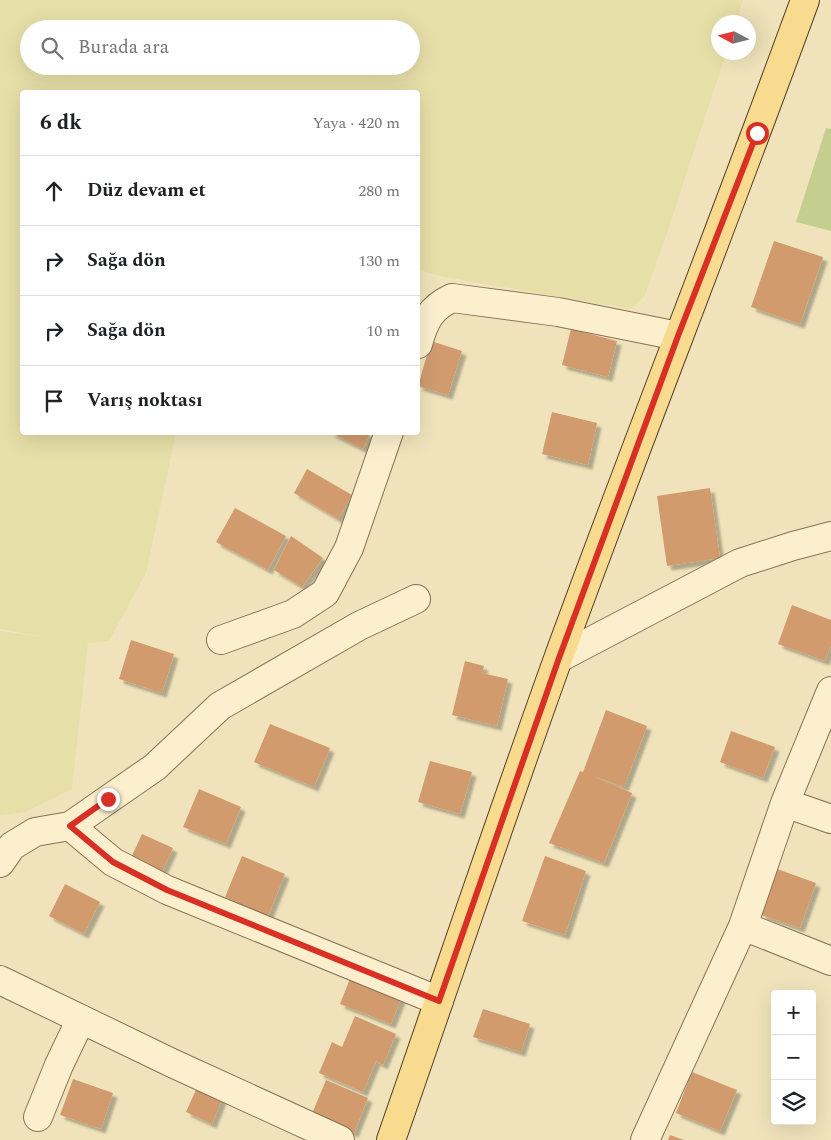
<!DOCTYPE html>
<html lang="tr">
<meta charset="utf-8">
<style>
:root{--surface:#fff;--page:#f6f6f6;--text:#202124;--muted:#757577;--line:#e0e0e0}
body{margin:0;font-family:Spectral,serif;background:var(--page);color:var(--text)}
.controls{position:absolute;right:15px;bottom:15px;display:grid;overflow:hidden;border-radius:5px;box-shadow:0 5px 20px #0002}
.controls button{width:45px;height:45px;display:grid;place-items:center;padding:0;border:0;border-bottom:1px solid var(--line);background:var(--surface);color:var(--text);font:25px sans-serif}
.compass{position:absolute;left:711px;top:15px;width:45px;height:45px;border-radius:50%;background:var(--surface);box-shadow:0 5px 20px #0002;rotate:277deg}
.stop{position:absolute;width:15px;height:15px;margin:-11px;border:4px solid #d93025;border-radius:50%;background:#fff}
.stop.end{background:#d93025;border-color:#fff;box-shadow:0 1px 5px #0008}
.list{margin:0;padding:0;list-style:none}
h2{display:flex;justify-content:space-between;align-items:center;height:65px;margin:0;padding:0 20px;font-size:21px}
h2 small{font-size:16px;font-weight:400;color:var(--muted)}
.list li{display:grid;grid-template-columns:32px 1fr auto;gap:15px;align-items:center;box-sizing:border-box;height:70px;padding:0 20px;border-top:1px solid var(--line)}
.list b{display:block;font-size:19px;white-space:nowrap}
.list em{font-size:16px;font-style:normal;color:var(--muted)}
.icon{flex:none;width:28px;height:28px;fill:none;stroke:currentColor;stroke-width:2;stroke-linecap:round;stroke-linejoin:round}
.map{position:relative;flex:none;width:831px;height:1140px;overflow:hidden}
.search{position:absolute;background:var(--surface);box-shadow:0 5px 20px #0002;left:20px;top:20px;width:400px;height:55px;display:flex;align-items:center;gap:12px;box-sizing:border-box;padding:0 18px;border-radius:28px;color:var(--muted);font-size:19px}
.panel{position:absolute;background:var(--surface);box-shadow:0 5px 20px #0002;left:20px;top:90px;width:400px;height:345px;border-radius:5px}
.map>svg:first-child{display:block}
.farmland{fill:#e6dfa8;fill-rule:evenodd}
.green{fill:#c4cf8f}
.building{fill:#d19b6e;filter:url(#shadow)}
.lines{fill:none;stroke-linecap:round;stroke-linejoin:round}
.minor-casing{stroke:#887254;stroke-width:30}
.major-casing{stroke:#553f29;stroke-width:30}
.minor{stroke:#fbefce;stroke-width:28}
.major{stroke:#f8db8e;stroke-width:28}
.route{stroke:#d93025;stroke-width:6}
</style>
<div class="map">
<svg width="831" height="1140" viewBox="0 0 831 1140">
<defs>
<filter id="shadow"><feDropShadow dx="4.5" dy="4.5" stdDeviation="1" flood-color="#0004"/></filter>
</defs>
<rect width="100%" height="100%" fill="#f0e3bb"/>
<path class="farmland" d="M0,0H743L736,22H718V52L726,53L663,245L644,297L631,309L445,277L418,270V92H22V432L176,433L146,573L109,641L88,643L72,789L25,812L0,815V631L51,638L0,629ZM29,29H411V66H29Z"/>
<path class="green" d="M826,128L831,129V231L796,222Z"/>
<path class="building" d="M774,241L823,257L800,324L751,307Z
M571,329L617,341L608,377L562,365Z
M431,341L462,351L448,395L418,386Z
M552,412L597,423L588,465L542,454Z
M329,432H371L363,449Z
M307,469L352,495L338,519L294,493Z
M710,488L720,558L667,566L657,496Z
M235,508L286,536L268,570L216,542Z
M291,536L323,558L302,587L274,570Z
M792,605L831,620V645L825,661L778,644Z
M131,640L174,654L162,693L119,679Z
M465,661L484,666L482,673L508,679L497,726L452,715Z
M606,710L647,726L624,787L593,776L632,793L604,863L549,843L580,771L583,772Z
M270,724L330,748L314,787L254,762Z
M731,731L775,747L763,778L720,762Z
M430,761L472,772L460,814L418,802Z
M199,789L241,807L226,844L183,827Z
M142,834L173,848L161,874L130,860Z
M242,856L285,874L268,916L225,897Z
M545,856L586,871L565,935L522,921Z
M777,869L816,883L800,928L761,915Z
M65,884L100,902L84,934L49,916Z
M351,976L402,996L391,1024L340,1004Z
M483,1009L530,1024L521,1052L473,1037Z
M355,1016L396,1034L383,1065L376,1061L363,1092L319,1073L332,1042L342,1047Z
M692,1072L737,1090L720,1131L676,1113Z
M73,1079L113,1093L101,1129L60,1115Z
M326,1080L368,1098L354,1133L311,1116Z
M199,1083L224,1094L212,1124L186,1112Z
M670,1135L684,1140H668Z"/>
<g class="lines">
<defs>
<path id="minor" d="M418,344C424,322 430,308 452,298L558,312L678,336
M221,640L293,614L325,593L349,548L389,432
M559,658L740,563L793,546L831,536
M785,803L831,819
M70,826L113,862L167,890L439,1001
M0,863L12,846L35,832L70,826L155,767L220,706L359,626L416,599
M743,926L831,961
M0,980L172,1063L340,1140
M38,1117L59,1065L81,1019
M645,1140L743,926L785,803L831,691"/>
<path id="major" d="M391,1140C447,979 501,817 559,656C639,437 725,220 805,0"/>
</defs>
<use href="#minor" class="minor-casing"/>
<use href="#major" class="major-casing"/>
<use href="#minor" class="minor"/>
<use href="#major" class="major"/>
</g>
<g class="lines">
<path class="route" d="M108,799L70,826L113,862L167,890L439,1001L559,658L678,336L757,133"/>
</g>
</svg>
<div class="controls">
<button>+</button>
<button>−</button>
<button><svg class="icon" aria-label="layers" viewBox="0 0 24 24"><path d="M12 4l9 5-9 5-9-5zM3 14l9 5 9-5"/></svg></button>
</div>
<svg class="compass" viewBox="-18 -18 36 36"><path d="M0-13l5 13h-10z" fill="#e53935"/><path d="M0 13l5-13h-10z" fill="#757577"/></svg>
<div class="stop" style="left:757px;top:133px"></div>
<div class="stop end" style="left:108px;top:799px"></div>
<div class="search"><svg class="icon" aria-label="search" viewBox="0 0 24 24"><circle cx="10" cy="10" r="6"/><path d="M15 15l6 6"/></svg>Burada ara</div>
<section class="panel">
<h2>6 dk<small>Yaya · 420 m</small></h2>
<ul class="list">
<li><svg class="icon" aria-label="ahead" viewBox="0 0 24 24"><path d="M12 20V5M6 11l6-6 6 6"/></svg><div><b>Düz devam et</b></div><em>280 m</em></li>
<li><svg class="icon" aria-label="right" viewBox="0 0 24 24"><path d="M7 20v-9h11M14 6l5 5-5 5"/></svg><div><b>Sağa dön</b></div><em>130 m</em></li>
<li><svg class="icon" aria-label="right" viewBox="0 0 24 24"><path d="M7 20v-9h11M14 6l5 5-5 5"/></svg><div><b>Sağa dön</b></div><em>10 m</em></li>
<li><svg class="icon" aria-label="arrive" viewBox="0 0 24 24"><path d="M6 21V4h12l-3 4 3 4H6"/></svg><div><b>Varış noktası</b></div></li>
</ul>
</section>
</div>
